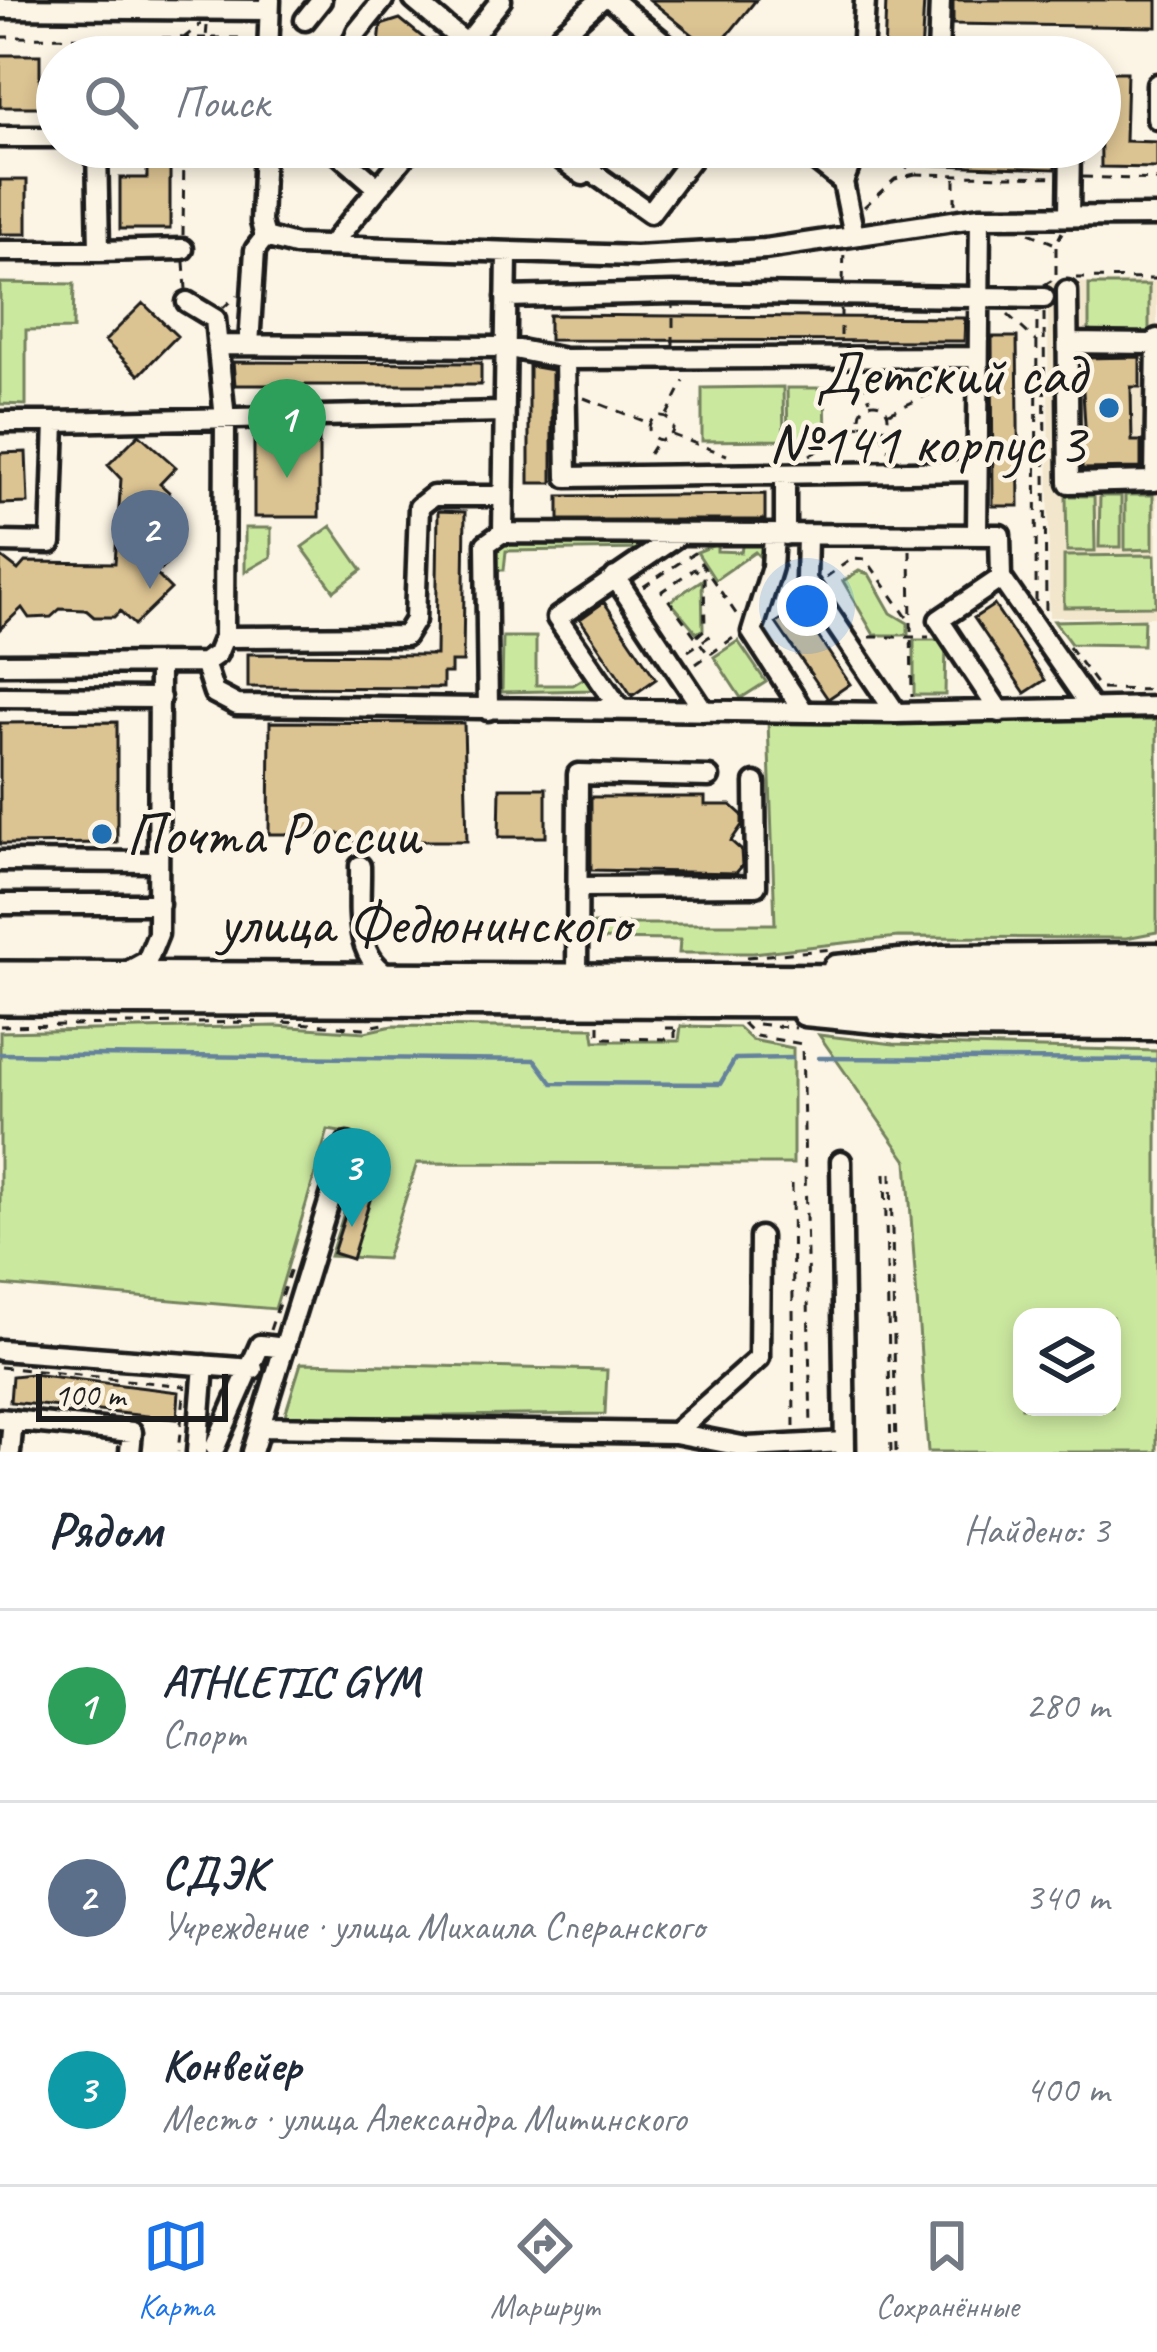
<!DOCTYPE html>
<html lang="ru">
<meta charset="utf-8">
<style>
:root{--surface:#fff;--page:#f6f6f7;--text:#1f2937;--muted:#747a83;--line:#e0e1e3;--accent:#1a73e8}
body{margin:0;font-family:Caveat,sans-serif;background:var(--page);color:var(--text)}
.controls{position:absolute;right:36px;bottom:36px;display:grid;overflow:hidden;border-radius:24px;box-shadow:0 6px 18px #0003}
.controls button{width:108px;height:108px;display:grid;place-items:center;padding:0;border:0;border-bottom:3px solid var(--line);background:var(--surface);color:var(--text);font:60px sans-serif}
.scale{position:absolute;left:36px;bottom:30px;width:192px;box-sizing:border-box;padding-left:12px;border:6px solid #1c1c1c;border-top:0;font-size:33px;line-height:42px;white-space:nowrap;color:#1c1c1c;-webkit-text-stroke:9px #fcf5e5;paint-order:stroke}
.you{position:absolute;left:807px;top:606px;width:42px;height:42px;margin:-30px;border:9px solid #fff;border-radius:50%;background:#1a73e8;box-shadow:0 0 0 18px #1a73e833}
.badge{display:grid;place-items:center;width:78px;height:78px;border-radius:50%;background:var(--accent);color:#fff;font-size:39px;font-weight:700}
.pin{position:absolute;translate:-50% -99px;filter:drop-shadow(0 3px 6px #0008)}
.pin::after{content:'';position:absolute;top:63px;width:42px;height:36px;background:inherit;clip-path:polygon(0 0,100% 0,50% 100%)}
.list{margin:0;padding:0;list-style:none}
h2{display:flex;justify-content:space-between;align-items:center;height:156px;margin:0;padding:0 48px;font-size:51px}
h2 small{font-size:39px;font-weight:400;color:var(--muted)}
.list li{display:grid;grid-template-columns:78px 1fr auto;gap:36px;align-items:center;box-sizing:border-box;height:192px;padding:0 48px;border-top:3px solid var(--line)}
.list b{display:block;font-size:45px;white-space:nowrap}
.list p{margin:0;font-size:39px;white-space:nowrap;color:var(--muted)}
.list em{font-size:39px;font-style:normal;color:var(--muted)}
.icon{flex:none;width:66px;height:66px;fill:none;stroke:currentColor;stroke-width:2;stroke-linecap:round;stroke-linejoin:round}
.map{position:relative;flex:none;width:1157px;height:1452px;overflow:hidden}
.search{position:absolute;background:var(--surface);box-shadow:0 6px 18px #0003;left:36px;right:36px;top:36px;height:132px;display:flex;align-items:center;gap:30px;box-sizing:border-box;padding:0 42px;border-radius:66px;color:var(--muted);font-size:45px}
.sheet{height:732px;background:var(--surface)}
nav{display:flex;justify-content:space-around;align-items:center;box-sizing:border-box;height:168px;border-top:3px solid var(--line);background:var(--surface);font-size:33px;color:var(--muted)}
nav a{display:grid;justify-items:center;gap:6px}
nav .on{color:var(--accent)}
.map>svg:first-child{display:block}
.built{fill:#f2e6cc}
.green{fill:#cbe89f;stroke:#74825e;stroke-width:3;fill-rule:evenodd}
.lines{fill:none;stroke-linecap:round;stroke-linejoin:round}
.stream{stroke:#65829c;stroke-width:4.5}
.building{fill:#dcc392;stroke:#1c1c1c;stroke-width:3}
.minor-casing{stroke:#1c1c1c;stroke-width:27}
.major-casing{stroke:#1c1c1c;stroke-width:33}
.highway-casing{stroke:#1c1c1c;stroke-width:36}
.path{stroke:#1c1c1c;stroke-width:3;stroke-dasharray:9 9;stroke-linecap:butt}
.minor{stroke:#fcf5e5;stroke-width:18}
.major{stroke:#fcf5e5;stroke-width:24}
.highway{stroke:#fcf5e5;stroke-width:27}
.poi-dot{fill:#1f6fb2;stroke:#fcf5e5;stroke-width:4.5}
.labels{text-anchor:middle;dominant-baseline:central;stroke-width:9;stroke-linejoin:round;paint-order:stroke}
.poi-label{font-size:60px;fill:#1c1c1c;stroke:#fcf5e5;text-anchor:end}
.street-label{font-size:60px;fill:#1c1c1c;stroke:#fcf5e5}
</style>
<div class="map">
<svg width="1157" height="1452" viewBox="0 0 1157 1452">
<rect width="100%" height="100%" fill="#fcf5e5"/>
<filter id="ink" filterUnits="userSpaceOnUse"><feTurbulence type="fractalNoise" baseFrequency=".00833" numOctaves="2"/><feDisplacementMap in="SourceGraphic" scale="24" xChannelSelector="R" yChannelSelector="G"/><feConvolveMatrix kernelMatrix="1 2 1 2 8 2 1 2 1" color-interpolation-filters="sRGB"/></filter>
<g filter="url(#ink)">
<path class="built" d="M1157,282V617H1049L1048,283Z"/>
<path class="green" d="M0,283L74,284L73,329L26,330V405L0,404Z
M1089,285H1149V333L1089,334Z
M783,387L784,440L702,441V388Z
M787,388H825L826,440L788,441Z
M1125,495H1153V549L1125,550Z
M1066,496H1094L1095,551H1067Z
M1100,496H1121V547H1099Z
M331,526L362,570L334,591L302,547Z
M245,528H271V557L245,572Z
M743,542L764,543L765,555L762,559L755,552L715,580L697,552L717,544V551L741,552Z
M658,543L648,549L506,551L504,570H495L499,544Z
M1155,555L1156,606L1064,607V556Z
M859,571L869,574L891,613L908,623V635H874L843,581Z
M702,580L703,629L697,633L670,601Z
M1144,619L1143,645L1071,644L1054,621Z
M503,637H536V685H573L589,675L594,690L502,692Z
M914,640H946L945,695H914Z
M738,641L766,682L741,698L714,657Z
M1157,720V932L1126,938L898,937L753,953H679L680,940L587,939V924H775L768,721Z
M277,1026L365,1032L392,1026L593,1028L595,1041H679L681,1026L738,1027L752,1040L793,1048V1164L417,1163L386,1259L330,1256L369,1137L328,1130L275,1309L0,1285V1032Z
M819,1035L894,1044L1157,1051V1452H928L907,1161ZM1112,1317V1407H1022V1317Z
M301,1363L607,1370L605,1414L284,1418Z"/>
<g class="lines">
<path class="stream" d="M0,1054L535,1060L552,1083L720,1084L735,1059L792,1058
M819,1058L1157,1060"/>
</g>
<path class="building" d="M650,0H756L714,52Z
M886,0H924L921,57H884Z
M953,0H1157V27L953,24Z
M400,19L427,41L439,39L441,57H393L379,45L381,25Z
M0,55H40V107H0Z
M1100,72H1127L1125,141L1157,142V168L1101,167Z
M147,147H170V229H120V178H147Z
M898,147H1055V169L914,164Z
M0,180H27V234H0Z
M143,303L177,336L139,375L105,341Z
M549,315L965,318L964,341L549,340Z
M992,337H1017L1019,506H993Z
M1140,357V387H1131L1132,441H1141V468L1082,469V442H1086L1081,358Z
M233,362L481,363V385H235Z
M529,366L552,370V483H529Z
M139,434L176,467L160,484L169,492L166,525L157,534L166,545V565L155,573L171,589L134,625L120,611L114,617H94L86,610L60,609L51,617L29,618L22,608L0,629V556L18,570L25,562L115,563L121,479L108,465Z
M254,438H319V517H254Z
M26,452L28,503L0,504V453Z
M765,494V520H559V496Z
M438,511L465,512L463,662H451V673H443V688L248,687V654L436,655Z
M604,602L656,679L632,696L580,619Z
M994,605L1045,680L1025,693L974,618Z
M799,608L850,684L828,699L776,623Z
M117,722V843L0,844V723Z
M270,722L464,723L467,841H350V834H269Z
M500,788H546V837H499Z
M591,797H705V805H731L742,815V825L731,841L741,850L742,866L736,873L591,870Z
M352,1194L370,1200L352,1259L333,1253Z
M32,1374L179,1392L177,1419L10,1402L12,1376Z"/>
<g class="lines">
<defs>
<path id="minor" d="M414,0L482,57
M612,0L681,57
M0,8L269,10
M305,20L321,0
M467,43L501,0
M98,57V56
M268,57L270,0
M347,57L357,32L383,0
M587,57L561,35L600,0
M862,57L865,0
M938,57L940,0
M1157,84V119
M0,137H57
M264,147L261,222L265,237
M331,147L376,186
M545,147L583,175L605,147
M799,147L843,182
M588,169L650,213L691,159L676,147
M1069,215L1070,147
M854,235L843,182L857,147
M265,237L295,245L636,256L765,249L980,217L1157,216
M330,246L412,147
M0,251H99L97,147
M99,251L183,249
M1067,291L1069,483L1155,481L1157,339
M506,297L673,293L1044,298
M187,302L215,319L225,419L224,637L217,654L204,663
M1068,343L1154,344
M220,345L504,347L565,359
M249,345L255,250L265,237
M977,357L565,359L567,477L977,471
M0,422H55
M501,533L1000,535L1001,578L1092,709
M977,534L980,217
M774,535L772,567L752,632L804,712
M785,535V475
M807,535L806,580L896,713
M0,542L51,543L55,422L502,412
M615,577L704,711
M224,637L405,636L415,620L419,507L433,496H503
M204,663L214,693L237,705L896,713L1157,707
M0,664L204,663
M0,697L160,698
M620,709L557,618L680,534
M488,710L486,544L503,532L507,254
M1000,712L939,620L1001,578
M0,861L158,862
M360,866C361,905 351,957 392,977
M577,887L756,886L755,783
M0,904H159
M125,973L147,961L158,934L159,663
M577,978L578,774L709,777
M841,1161L845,1450
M0,1350L253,1369
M0,1419L132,1432L130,1452
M260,1427L675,1433L747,1447L844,1442
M675,1433L759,1358L760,1237
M215,1447L260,1345L285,1348
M10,1452L13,1420
M197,1452L204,1365
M252,1452L347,1144"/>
<path id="major" d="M836,968L943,958L1157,956
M805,1013L938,1026L1157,1027"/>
<path id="highway" d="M0,976L1157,980
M0,1000L1157,1004"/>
</defs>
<use href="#minor" class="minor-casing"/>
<use href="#major" class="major-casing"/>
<use href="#highway" class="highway-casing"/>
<path class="path" d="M207,26L206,38H244V45H250
M0,37L206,38
M185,57V37L201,24
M870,147L882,148L916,174L1056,177
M1083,177L1157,180
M955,178V204
M864,207L895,179L915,174
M1029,233L1053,243
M183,235L184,147
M184,262L186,289
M1076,278L1157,279
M843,282L844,250
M1044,285L1056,278V244L1062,232
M223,308L237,295
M841,309V342
M1044,313L1046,615
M1008,315L1036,341
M673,345V306
M861,380L870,400
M584,398L649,423
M860 417a14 14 0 1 1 28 0a14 14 0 1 1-28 0Z
M889,413L953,383
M667,415L684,381
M649 428a12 12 0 1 1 24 0a12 12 0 1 1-24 0Z
M880,432L890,452
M672,435L727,455
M649,454L658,440
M810,455L860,425
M910,550L912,697
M826,577L853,558L866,559L911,623
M643,587L694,553L739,618
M1036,602L1037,312
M697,636L705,629L704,575L694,569L662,591L709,655
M870,637H929
M1069,647L1100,689
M688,651L713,634
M696,664L739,634
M1102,689L1157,690
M747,957L833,949
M284,1022L364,1028L388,1023
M743,1023L756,1036L802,1044L811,1426
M758,1024L796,1028
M599,1025V1038L675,1039V1028
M0,1026L257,1022
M665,1028H675L677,1022
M885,1173L891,1452
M891,1173L896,1452
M792,1184L794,1428
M270,1330L292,1265
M0,1367L185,1386L178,1452"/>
<use href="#minor" class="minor"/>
<use href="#major" class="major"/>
<use href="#highway" class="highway"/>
</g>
</g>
<g class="poi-dot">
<circle cx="1109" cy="408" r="12"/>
<circle cx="102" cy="834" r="12"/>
</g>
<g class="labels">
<g class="poi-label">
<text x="1085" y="374">Детский сад<tspan x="1085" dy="69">№141 корпус 3</tspan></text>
<text x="126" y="834" text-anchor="start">Почта России</text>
</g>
<g class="street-label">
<text x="424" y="923">улица Федюнинского</text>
</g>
</g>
</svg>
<div class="controls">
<button><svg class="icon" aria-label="layers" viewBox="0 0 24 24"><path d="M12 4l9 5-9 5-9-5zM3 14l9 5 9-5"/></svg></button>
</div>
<div class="scale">100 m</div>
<div class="you"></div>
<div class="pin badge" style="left:287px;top:478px;background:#2e9e5b">1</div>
<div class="pin badge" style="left:150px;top:589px;background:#5c6f8a">2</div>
<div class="pin badge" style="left:352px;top:1227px;background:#0f9aa8">3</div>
<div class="search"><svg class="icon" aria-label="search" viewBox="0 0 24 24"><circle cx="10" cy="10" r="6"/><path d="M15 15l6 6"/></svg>Поиск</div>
</div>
<section class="sheet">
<h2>Рядом<small>Найдено: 3</small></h2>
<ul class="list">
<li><span class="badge" style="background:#2e9e5b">1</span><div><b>ATHLETIC GYM</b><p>Спорт</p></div><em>280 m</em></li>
<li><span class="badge" style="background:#5c6f8a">2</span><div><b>СДЭК</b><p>Учреждение · улица Михаила Сперанского</p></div><em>340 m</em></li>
<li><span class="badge" style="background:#0f9aa8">3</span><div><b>Конвейер</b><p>Место · улица Александра Митинского</p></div><em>400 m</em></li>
</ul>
</section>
<nav>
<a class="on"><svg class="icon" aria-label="map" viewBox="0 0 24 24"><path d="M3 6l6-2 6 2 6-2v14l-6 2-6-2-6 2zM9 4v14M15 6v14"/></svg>Карта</a>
<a><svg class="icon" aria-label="directions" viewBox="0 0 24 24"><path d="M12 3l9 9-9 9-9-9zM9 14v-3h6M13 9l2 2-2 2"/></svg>Маршрут</a>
<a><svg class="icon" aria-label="saved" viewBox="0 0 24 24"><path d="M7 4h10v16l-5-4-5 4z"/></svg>Сохранённые</a>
</nav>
